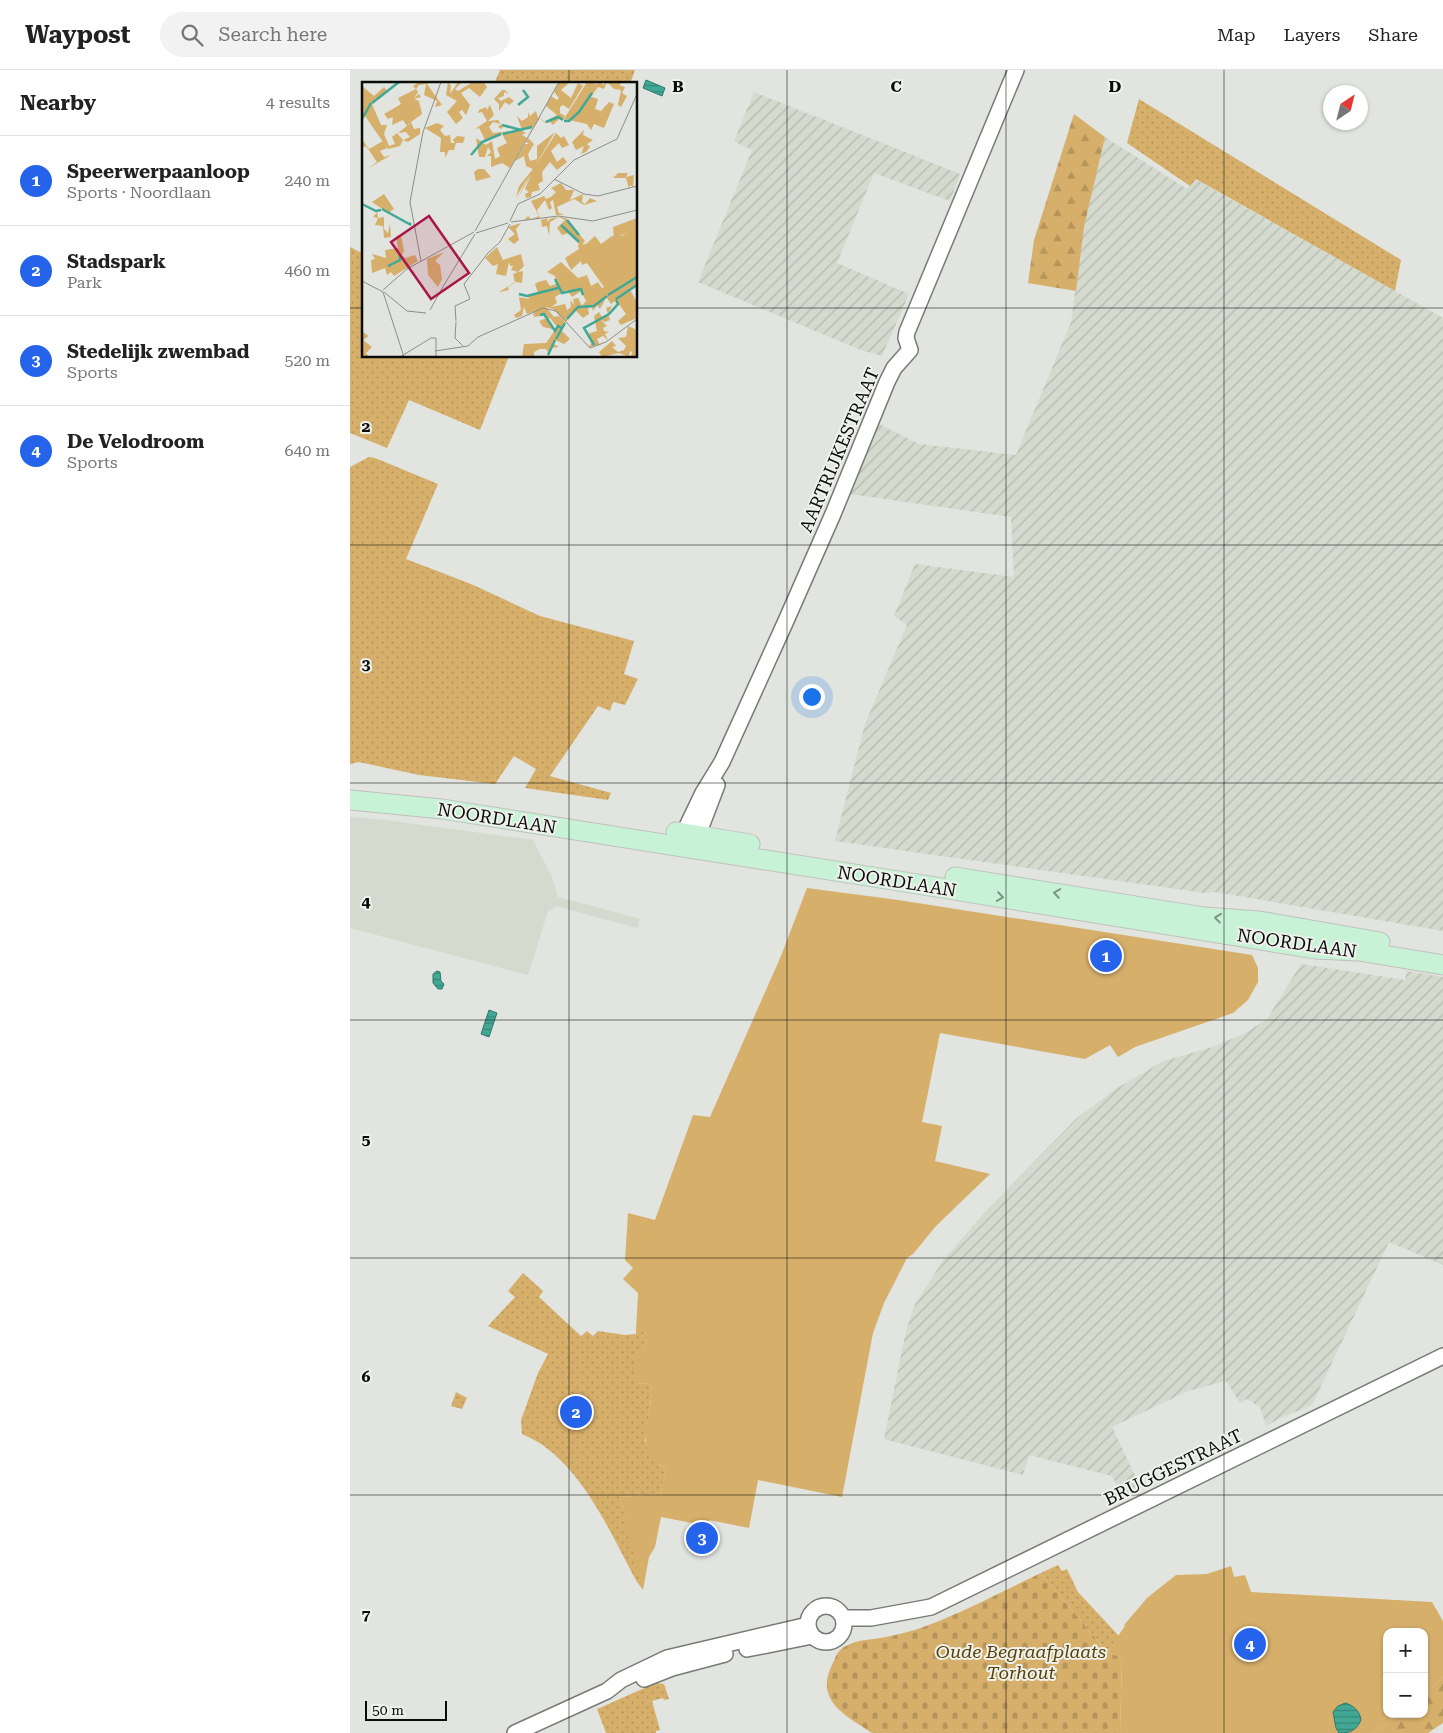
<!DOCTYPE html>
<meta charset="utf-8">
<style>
:root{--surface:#fff;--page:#f2f2f2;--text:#222;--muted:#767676;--line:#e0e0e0;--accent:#2563eb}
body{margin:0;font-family:"Roboto Serif",serif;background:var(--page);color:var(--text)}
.controls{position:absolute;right:15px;bottom:15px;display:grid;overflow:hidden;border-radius:10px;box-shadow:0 1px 4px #0004}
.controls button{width:45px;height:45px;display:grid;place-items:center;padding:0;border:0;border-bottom:1px solid var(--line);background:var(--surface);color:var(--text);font:25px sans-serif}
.compass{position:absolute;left:973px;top:15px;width:45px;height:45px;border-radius:50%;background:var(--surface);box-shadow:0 1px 4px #0004;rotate:35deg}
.scale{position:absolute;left:15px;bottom:12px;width:82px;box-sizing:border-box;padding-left:5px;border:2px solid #0b0c0a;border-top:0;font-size:14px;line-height:18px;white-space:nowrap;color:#0b0c0a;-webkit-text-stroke:4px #eef1ec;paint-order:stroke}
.you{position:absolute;left:461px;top:626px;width:18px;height:18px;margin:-12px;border:4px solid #fff;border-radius:50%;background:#1a73e8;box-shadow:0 0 0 8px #1a73e833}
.badge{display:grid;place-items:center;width:32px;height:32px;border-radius:50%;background:var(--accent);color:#fff;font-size:16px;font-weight:700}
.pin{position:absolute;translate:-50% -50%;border:2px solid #fff;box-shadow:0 1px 5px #0006}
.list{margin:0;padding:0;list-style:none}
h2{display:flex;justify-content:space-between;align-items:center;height:65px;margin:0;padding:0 20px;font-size:21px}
h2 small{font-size:16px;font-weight:400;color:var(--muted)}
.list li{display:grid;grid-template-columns:32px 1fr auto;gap:15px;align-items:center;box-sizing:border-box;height:90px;padding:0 20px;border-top:1px solid var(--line)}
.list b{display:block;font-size:19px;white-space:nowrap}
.list p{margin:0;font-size:16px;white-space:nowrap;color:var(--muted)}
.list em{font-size:16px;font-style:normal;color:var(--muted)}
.icon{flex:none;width:28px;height:28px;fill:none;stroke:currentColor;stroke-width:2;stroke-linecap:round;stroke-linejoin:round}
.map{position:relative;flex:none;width:1093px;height:1663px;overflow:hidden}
header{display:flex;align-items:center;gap:30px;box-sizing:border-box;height:70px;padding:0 25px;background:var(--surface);border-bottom:1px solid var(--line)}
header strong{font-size:24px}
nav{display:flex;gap:28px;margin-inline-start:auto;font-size:18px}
.search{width:350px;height:45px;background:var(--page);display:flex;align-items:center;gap:12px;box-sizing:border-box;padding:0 18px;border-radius:28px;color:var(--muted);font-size:19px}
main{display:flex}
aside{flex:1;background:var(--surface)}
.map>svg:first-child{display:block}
.built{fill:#d4dace}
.industrial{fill:url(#industrial-furrows)}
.green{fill:url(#green-dots)}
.forest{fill:url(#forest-firs)}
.cemetery{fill:url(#cemetery-stones)}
.pitch{fill:#d6af6b}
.water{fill:url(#water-rules);stroke:#31796c}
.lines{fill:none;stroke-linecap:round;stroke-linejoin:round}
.tertiary-casing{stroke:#787a75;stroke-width:18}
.primary-casing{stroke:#c0c0bf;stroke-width:21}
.tertiary{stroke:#fff;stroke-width:15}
.primary{stroke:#c7f2d6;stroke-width:19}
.oneway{stroke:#7c9684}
.grid{fill:none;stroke:#0b0c0a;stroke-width:1;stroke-opacity:0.55}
.labels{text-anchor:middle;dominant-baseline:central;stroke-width:4;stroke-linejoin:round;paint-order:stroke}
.street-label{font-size:18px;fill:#0b0c0a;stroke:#eef1ec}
.park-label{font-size:18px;font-style:italic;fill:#5b4007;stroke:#eef1ec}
.inset-river{fill:none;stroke:#41a896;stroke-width:2.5}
.inset-road{fill:none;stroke:#8b8e8a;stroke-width:1}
.view{fill:#a9164c;fill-opacity:0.15;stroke:#a9164c;stroke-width:2.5}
.inset-edge{fill:none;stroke:#0b0c0a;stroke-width:2.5}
.grid-label{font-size:16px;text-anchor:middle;font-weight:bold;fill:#0b0c0a;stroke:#eef1ec;stroke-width:4;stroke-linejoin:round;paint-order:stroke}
</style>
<header>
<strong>Waypost</strong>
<div class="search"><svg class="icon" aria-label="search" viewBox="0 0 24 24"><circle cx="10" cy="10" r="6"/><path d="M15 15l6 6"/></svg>Search here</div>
<nav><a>Map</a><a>Layers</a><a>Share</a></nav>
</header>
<main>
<aside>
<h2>Nearby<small>4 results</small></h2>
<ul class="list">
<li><span class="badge">1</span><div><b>Speerwerpaanloop</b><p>Sports · Noordlaan</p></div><em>240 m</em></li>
<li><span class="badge">2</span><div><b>Stadspark</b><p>Park</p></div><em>460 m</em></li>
<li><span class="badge">3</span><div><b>Stedelijk zwembad</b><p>Sports</p></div><em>520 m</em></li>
<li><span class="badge">4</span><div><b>De Velodroom</b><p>Sports</p></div><em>640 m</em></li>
</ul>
</aside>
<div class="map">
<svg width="1093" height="1663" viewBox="0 0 1093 1663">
<defs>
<pattern id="industrial-furrows" width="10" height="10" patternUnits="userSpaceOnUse" patternTransform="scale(1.25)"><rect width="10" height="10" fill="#d4dace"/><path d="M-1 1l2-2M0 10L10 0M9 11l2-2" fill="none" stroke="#b5bab0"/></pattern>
<pattern id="green-dots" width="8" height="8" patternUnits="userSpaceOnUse" patternTransform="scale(1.25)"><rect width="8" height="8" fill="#d6af6b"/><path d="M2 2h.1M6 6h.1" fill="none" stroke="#b6955b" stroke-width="1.8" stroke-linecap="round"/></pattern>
<pattern id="forest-firs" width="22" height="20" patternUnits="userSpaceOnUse" patternTransform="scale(1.25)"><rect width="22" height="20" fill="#d6af6b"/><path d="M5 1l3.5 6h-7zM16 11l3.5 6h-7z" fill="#b6955b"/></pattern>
<pattern id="cemetery-stones" width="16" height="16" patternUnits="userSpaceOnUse" patternTransform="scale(1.25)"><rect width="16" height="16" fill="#d6af6b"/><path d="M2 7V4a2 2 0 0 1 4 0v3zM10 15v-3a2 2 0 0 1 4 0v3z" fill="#b6955b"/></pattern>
<pattern id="water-rules" width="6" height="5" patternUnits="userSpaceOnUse" patternTransform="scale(1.25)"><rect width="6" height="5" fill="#41a896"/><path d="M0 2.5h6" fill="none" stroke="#358779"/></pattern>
</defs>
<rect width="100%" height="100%" fill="#e1e4df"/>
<path class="built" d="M0,747L35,750L183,770L202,807L208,827L290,849L287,858L206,836L198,841L178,905L0,858Z"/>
<path class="industrial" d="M404,22L610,104L600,131L524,103L487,193L559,224L532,286L511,280L348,212L402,80L384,71Z
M755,67L837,119L845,109L1093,248V861L865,822L855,823L485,771L515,654L557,555L544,546L565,494L664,507L661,447L500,424L529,354L569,374L666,385L721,252L734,157Z
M951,894L1055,910L1057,901L1093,907V1195L1039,1172L962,1335L928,1349L916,1356L910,1337L896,1329L890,1333L876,1311L838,1321L762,1357L791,1418L773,1427L762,1406L679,1385L673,1405L534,1369L556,1261L565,1234L594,1189L637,1140L727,1048L767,1018L814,991L862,977L894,964L917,949Z"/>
<path class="green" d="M150,0H285L280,14H144Z
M789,29L1051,190L1045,221L846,109L840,116L777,73Z
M0,177L14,184V286H159L130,360L59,330L37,378L0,363Z
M19,387L25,388L88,414L56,489L121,514L190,546L284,571L274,604L288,609L275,635L263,632L260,641L248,636L200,706L261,723L258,730L175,718L186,699L164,686L145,714L69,705L9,692L0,694V397Z
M173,1203L193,1221L189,1227L231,1266L237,1261L243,1266L248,1261L275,1265L286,1264V1261H292L298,1266L291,1284L285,1313L299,1314L302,1322L295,1371L310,1395L317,1400L310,1424L270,1427L291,1510L287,1512C259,1461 229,1387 172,1364L171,1350L188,1303L198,1284L138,1256L165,1227L158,1221Z
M106,1322L117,1328L112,1339L101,1336Z
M708,1495L712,1501L717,1499L728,1522L769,1566L757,1582L691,1503Z
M306,1613L314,1614L319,1629L314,1630L313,1628L302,1631L310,1660L306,1661V1663H256L247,1639Z"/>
<path class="forest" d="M724,44L755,67L734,157L726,221L678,213L684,170Z
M1093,1607V1653L1078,1663H1023L1049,1644H1074V1624Z"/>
<path class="cemetery" d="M691,1503L757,1582L772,1588L770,1663H522C498,1647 465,1632 481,1597C485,1589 487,1580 496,1576C508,1569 523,1570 536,1567C550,1564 563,1561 576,1556C616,1541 653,1521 691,1503Z"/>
<path class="pitch" d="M457,818L548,830L902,885L908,898V912L898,930L883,943L785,977L768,987L760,975L735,989L590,963L572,1052L592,1056L585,1091L640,1104L586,1156L563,1184L557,1188L534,1233L523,1263L492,1427L408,1410L399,1458L359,1450L358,1456L311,1447L305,1477L299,1487L293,1520L287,1512L290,1510L270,1427L310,1424L317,1400C289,1379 295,1368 300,1337C301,1328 303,1322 299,1314L285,1313V1285L291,1284L298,1266L292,1261H286L288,1223L273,1209L283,1198L275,1190L278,1143L305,1150L343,1045L360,1047L431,886Z
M881,1496L884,1507L895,1505L901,1522L1082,1532L1093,1551V1607L1074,1624V1562H1037V1644H1049L1023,1663H770L772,1588L757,1582L775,1556L774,1555L797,1528L826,1505L857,1504Z"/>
<path class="water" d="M296,10L315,18L312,26L293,18Z
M87,901L90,902L91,911L94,914L92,919H88L83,913V904Z
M139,940L147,943L139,967L131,964Z
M995,1633C1003,1635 1010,1641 1011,1650C1006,1661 1000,1663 989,1663L986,1658L983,1642L988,1636Z"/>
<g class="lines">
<defs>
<path id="tertiary" d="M330,771L353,723L372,692L435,553L483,444L537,312L544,298L560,280L556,268L557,262L666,0
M344,775L367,715
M458 1554a18 18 0 1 1 36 0a18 18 0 1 1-36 0Z
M493,1548H521L581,1537L1093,1286
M397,1579L462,1566
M294,1609L322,1598L375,1584
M165,1663L257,1621L271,1610L317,1588L458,1555"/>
<path id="primary" d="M0,730L92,739L555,812L966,879L1009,881L1093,895
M326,762L400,774
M605,807L854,847L909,851L1030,872"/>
</defs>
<use href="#tertiary" class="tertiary-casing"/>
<use href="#primary" class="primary-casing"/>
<use href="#tertiary" class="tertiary"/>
<use href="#primary" class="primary"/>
</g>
<defs><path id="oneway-chevron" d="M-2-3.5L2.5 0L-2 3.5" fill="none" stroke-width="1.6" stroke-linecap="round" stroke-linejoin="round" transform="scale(1.25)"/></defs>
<g class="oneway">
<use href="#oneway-chevron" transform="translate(707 823) rotate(-171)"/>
<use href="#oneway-chevron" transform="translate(650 827) rotate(9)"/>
<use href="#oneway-chevron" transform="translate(868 848) rotate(-173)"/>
</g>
<path class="grid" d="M219,0V14M437,0V1663M656,0V1663M874,0V1663M0,238H14M286,238H1093M219,286V1663M0,475H1093M0,713H1093M0,950H1093M0,1188H1093M0,1425H1093"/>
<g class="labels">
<g class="street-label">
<text transform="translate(489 380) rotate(-67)">AARTRIJKESTRAAT</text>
<text transform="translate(147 748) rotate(9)">NOORDLAAN</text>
<text transform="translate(547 811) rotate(9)">NOORDLAAN</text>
<text transform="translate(947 873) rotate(8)">NOORDLAAN</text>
<text transform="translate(823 1397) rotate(-26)">BRUGGESTRAAT</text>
</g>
<g class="park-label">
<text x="671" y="1581">Oude Begraafplaats<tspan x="671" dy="21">Torhout</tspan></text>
</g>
</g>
<g transform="translate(12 12)">
<rect width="275" height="275" fill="#e1e4df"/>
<path d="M57,0H69L65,2L80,23L73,25L75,19L62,13L64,2L57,3L54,7L51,4ZM86,0L89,4L88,12L96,0H100L93,7L96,9L111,0H122L125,5L118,15L107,6L99,11L108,23L104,33L100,28L97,30L101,36L94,42L85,30L95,19L84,13ZM197,0H208L199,8L209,16L216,1L221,4L207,27L201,23L198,25V31L203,34L201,38L197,37L191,43L187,39L183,41L178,36L166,56L172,62L166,72L168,79L175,77V64L193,50L172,86L194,51L199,56L202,54L207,63L200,66L197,61L189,69L195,80L201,75L205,80L195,88L188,80L180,90L181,99L176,102L178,108L170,110L169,115L164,116L163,112L167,110L163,107L169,93L155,117L168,92L154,115L157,104L171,87L164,84L162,74L153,79L163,62H167L164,60L177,35L183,40L195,33L184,24L178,35L189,14L195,18L197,16L192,10ZM225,0H234L224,13L236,17L233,27L239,29L247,20L252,22L242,46L232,42L229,48L225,42L202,37ZM245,0H261L257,3L263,5L260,11L265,14L259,25L256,23L259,8L252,7ZM0,4L12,14L22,5L26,10L10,22L19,43H25L22,52L27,64L33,62L30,55L35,51L41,58L38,64L26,67L3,34L0,35ZM140,8H143L147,12L142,10V14L136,16L139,19L147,15L152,19L147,23L143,20L137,29V22L132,17ZM128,23L132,33L126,39L136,38L141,45L139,47L136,45L139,42L131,40L127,45L131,51L159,48L164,51L160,53L165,56L148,86L140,81L129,85V74H125L129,70L126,65L123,75H117L114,56L124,63L130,59L133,77L138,74L135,66L145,61L140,52L123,58L117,46L113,47L125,39L120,30L116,31L117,28L124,25L125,28ZM34,25L46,43L49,40L52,47L58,46V52L46,60L41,58L48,55L44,50L36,51L45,44L41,38L30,43L31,35L26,37L22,32ZM174,29L176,36L171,45L160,48L155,34L160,39L166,35V30L168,34ZM75,41L82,44L78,48L83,54L88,53L89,61H93L91,58L95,54L103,55L101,61H94L92,68H87L83,76V70H78L79,56L63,46ZM222,48L221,53L231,58L225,62L228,65L224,70L219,72L222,64L214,68L210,60ZM116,87H122L129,95L114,99L112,90ZM256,91H266L264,95L272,93L271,105L268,103L267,107L264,96H251ZM199,101L204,108H212L208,118L221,112L220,120L223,122L228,116L235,119L222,123L212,117L195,125L197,131L202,133H194L191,118L188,120L190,126L187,128L183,118L175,128L178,136L162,138L166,134L169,137L177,134L169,119L182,114L184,117L189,115L194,110L189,106ZM0,122L15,129L16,136L22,135V147L26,151L28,142L29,155L22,156L21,144L13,143L16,136L11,135L15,130ZM274,129H275V141L263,146L264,151L252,157L251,145L275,136ZM197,135L188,140L187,154L185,144L180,145L179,138L186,136L184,140L190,136L198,135L204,136L223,159L218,165L214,156L207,151L200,153L195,146L203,138ZM159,141L154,147L157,158L152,162L146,157L153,152L146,145ZM39,153L42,169L40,173L43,176L53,173L56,179L32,194L29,190L25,193L23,186L10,191L9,178L13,177L10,172L24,176L23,168L36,166L34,154ZM135,165L141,178L159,172L162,184L156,190L161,189L160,201L154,200L146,205L147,208L137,210L153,200L151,192L156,190L149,188L151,184H148L147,180L144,194L134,192L136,182L131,184L123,176ZM199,180L216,196L225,193L229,204L236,200L245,214L238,227L235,223L231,229L230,225L226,226L227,232L221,236L213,228L204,240L191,227L184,225L192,235L197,234L203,240L200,249L208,257L202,262L193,258L190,261L197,265L188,266V273L184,267H178L172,270V275H160L162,262L184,261L195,245L188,236L184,237L191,247L181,245L177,239L185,236V233L172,235L171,230L165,232L162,225L160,234L154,236L152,233L159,228L157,215L167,217L166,214L176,211L173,202L176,200L184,198L188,204L194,202L193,194L185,190ZM205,208L210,215L219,209L224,219L220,224L216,216L211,217L212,223L208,218L209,225L205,228L203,222L189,225L195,221L193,215ZM268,208L275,220V236L259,243L256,239L264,232L254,218ZM250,224L246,232L248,238L243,240L239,238L245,244L241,246L242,249L247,250L243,252L246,258L241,254L235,257L238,263L226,265L231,260L225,252L235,249L232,234L237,230L240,235L246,232L244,226ZM266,244L275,248V275H269L270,270L268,269L267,275L257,271L240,275L237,270L250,259L254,264L250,265L256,270L262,268L264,264L256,256L264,255ZM1,250L7,254L1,258L10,265L4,271L7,275H0Z" fill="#d6af6b" fill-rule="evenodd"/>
<path d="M239,0L241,3L245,0L242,7L236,5L228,16L224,14L226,5ZM54,7L56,10L52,16L57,12L59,15L52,17L57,19L60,32L45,43L34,25L39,22L36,16ZM0,57L7,67L21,59L25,66L18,69L22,75L29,73L5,87L15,80L4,64L0,66ZM275,141V203L249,222L241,210L226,219L223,214L242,205L225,181L220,183L219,179L209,188L203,176L217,167L216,163L224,162L233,154L239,162L250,154H260L264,151L262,146Z" fill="#d6af6b"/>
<path d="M22,112L32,127L26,131L10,120Z" fill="#d6af6b"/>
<path d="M82,170L73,179L78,183L80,197L76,205L66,193L65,177Z" fill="#d6af6b"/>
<path class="inset-river" d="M10,21L37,0M156,23L166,15L161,8M0,37L9,21M202,39H207L217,30L230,11M184,40L196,35L201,38M140,43L159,48M141,52L170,45M109,73L120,60L139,52M0,122L14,129L19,128M20,127L49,143L47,141M205,138L217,153M199,143L217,160M26,184L38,178V173M193,197L200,211L219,207L221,213M157,212L165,214L196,206M246,213L275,195M254,217L275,203M178,233L182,232L193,249L196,244L201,247M205,237L216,225L232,224L245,214M194,257L203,241M232,263L222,246L247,232L256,222L254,218M186,273L193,258"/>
<path class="inset-road" d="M192,97L222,112L236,114L275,104M148,139L156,122L178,112L212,78L255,57L275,12M149,140L196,134L231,139L275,128M113,149L197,0M114,151L146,141M59,179L48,120L61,50L79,0M0,199L21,210M82,203L113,152M21,208L45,187L112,150M21,210L42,275M22,210L45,229L64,231M68,228L82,203M94,239L93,224L108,217L102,202L126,171L138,160L148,142M94,240L93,256L101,264M73,269L106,264L116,255L181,226L194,229L228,266L244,260L275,237M38,275L69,256H74V275"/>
<path class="view" d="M67,134L107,191L69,217L29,160Z"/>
<rect width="275" height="275" class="inset-edge"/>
</g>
<g class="grid-label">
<text x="328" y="22">B</text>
<text x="546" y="22">C</text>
<text x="765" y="22">D</text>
<text x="16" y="362">2</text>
<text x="16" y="600">3</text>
<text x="16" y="837">4</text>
<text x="16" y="1075">5</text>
<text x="16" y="1312">6</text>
<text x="16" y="1550">7</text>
</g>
</svg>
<div class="controls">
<button>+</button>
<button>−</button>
</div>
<svg class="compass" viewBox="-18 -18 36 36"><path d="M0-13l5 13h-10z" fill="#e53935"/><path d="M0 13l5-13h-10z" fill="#767676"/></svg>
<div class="scale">50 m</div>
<div class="you"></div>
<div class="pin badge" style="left:756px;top:886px">1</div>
<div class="pin badge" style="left:226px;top:1342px">2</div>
<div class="pin badge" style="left:352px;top:1468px">3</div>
<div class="pin badge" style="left:900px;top:1574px">4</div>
</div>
</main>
